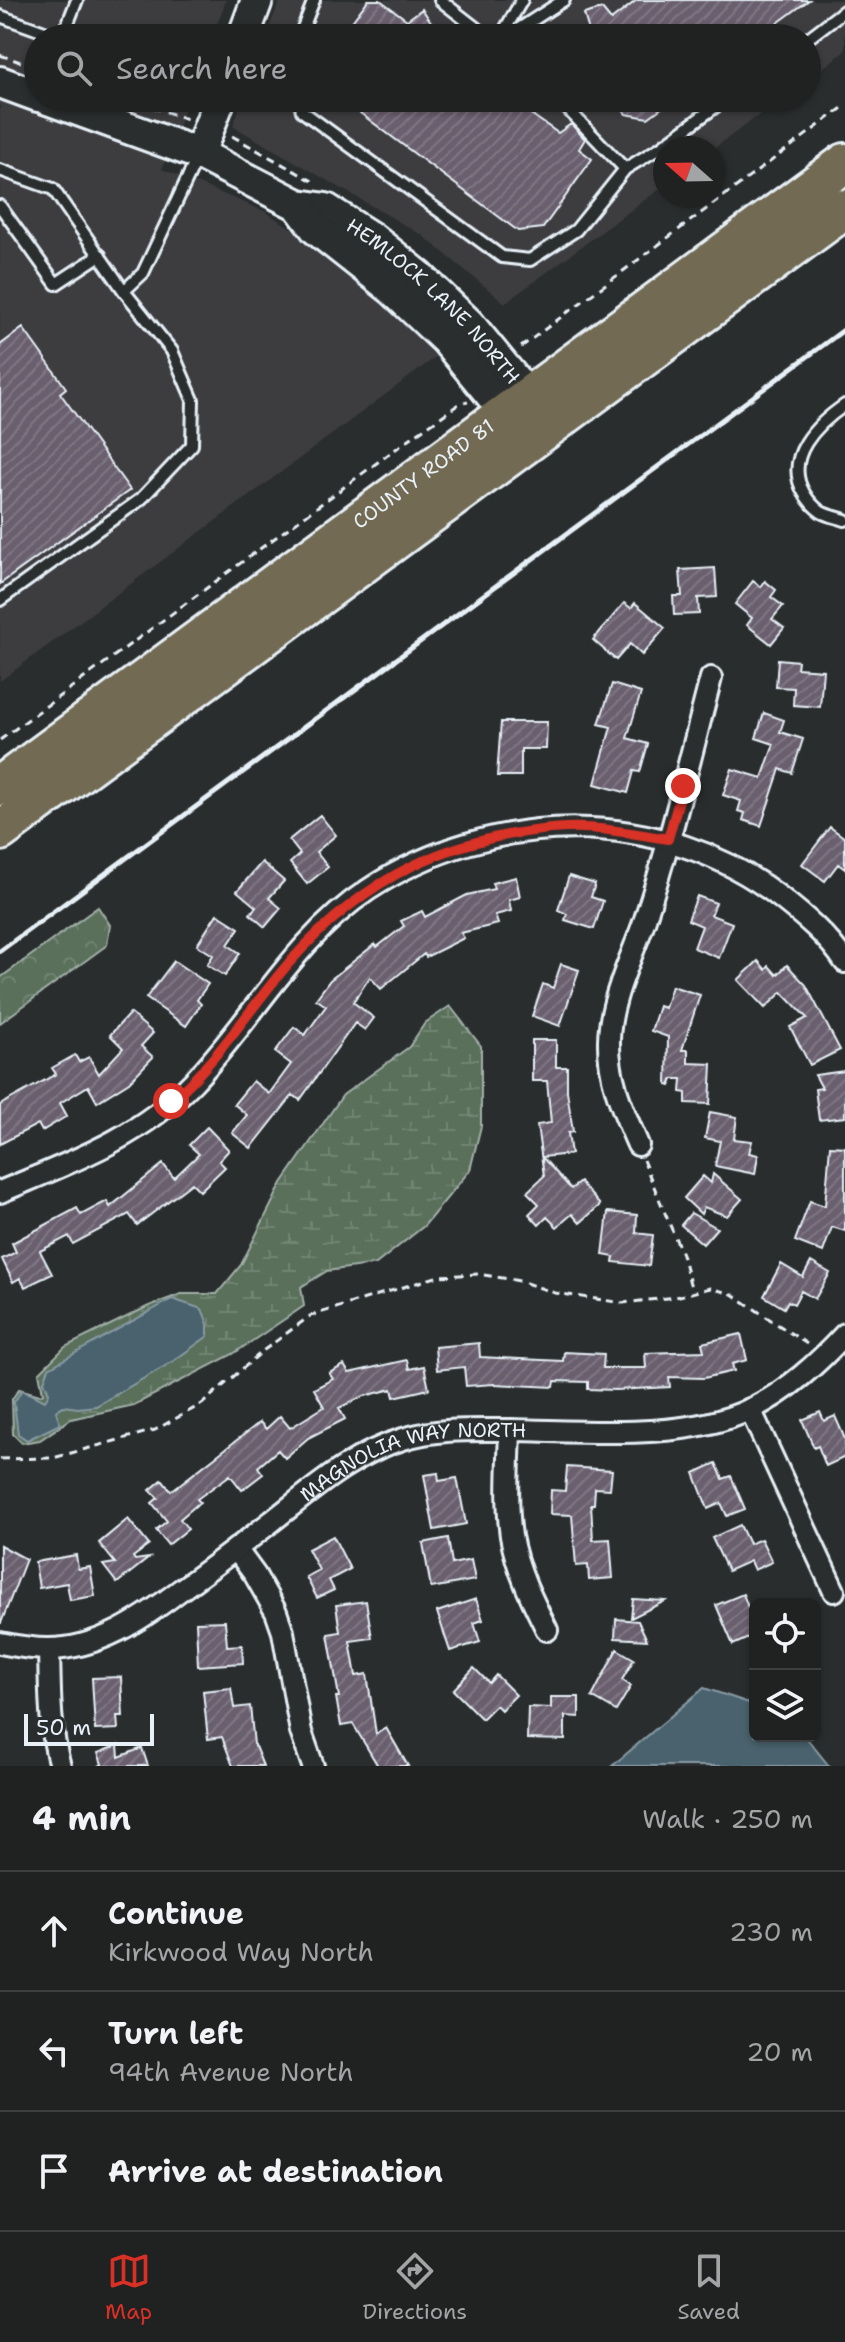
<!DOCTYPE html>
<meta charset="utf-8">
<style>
:root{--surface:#202222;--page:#282a2a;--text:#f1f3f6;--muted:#a2a4a5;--line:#3d3f40;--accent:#d93025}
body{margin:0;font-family:"Shantell Sans",sans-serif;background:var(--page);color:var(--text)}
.controls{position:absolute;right:24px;bottom:24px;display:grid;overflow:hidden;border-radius:12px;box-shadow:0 2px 6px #0004}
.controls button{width:72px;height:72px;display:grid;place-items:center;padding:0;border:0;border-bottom:2px solid var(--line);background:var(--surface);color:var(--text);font:40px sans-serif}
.compass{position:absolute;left:653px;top:136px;width:72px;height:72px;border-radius:50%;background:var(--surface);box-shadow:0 2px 6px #0004;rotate:290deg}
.scale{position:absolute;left:24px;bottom:20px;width:130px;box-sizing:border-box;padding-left:8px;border:4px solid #e8f1f8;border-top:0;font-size:22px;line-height:28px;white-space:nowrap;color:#e8f1f8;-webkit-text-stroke:6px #2a2d2e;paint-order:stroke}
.stop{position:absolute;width:24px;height:24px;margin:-18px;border:6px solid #d93025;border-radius:50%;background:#fff}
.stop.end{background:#d93025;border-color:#fff;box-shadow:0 2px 8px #0008}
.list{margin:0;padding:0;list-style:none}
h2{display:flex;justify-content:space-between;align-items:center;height:104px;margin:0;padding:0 32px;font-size:34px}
h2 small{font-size:26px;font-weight:400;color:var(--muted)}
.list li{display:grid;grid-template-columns:52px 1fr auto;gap:24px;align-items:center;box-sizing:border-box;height:120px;padding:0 32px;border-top:2px solid var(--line)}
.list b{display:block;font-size:30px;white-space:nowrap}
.list p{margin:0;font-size:26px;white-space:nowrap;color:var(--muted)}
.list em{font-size:26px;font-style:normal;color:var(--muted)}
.icon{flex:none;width:44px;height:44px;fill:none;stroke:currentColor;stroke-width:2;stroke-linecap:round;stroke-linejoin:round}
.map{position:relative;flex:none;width:845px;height:1766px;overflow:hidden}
.search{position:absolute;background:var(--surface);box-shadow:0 2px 6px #0004;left:24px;right:24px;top:24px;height:88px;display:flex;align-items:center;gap:20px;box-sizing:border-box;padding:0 28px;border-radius:44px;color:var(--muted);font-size:30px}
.sheet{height:464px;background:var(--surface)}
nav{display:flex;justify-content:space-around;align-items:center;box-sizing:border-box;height:112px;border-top:2px solid var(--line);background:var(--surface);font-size:22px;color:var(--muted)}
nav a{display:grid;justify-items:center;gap:4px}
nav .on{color:var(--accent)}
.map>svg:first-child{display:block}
.built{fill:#3d3c41}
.forest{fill:url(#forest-crowns);stroke:#a1b0a9;stroke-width:2}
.wetland{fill:url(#wetland-marsh);stroke:#a1b0a9;stroke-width:2}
.water{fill:#48626d;stroke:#889ba5;stroke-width:2}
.building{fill:url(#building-hatch);stroke:#e8f1f8;stroke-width:2}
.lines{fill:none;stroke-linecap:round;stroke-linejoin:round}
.lane-casing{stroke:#e8f1f8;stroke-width:16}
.street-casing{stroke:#e8f1f8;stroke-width:26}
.secondary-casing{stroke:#e8f1f8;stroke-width:36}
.highway-casing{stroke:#e8f1f8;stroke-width:44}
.path{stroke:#e8f1f8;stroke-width:3;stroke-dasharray:8 6;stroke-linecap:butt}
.lane{stroke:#2a2d2e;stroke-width:10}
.street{stroke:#2a2d2e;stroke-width:20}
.secondary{stroke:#2a2d2e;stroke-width:30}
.highway{stroke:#736b52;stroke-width:38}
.rail{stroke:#e8f1f8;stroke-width:5}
.route{stroke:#d93025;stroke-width:10}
.labels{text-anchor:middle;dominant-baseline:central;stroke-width:7;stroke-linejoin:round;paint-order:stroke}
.street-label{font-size:20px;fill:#e8f1f8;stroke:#2a2d2e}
</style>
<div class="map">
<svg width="845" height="1766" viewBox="0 0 845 1766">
<defs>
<pattern id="forest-crowns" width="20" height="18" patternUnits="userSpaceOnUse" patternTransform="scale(2)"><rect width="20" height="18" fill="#5a6f5a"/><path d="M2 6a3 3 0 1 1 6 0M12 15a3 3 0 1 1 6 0" fill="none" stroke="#728472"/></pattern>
<pattern id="wetland-marsh" width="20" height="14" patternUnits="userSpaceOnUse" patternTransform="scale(2)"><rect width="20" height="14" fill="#5a6f5a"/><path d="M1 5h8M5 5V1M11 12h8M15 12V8" fill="none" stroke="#728472"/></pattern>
<pattern id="building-hatch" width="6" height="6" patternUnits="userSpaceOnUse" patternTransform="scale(2)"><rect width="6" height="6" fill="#6a5f6e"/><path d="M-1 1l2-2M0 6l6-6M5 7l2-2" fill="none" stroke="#7f7683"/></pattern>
</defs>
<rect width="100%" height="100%" fill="#2a2d2e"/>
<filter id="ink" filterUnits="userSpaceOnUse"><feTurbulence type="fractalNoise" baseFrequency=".0125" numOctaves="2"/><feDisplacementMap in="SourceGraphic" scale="16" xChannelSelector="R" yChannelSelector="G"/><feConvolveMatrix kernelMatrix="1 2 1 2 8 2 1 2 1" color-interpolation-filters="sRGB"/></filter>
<g filter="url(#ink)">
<path class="built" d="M0,0H226L212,38H38V98H189L162,169L264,211L307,238L402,318L436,357L0,681Z
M280,0H845V51L807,80V38H265Z
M243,98H782L713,149L665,148V185L505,303L422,235L233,126Z"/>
<path class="forest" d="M98,907L110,925L107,945L0,1023V978Z"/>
<path class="wetland" d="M450,1006L481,1046V1126L470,1170L424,1226L376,1264L327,1271L301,1287L304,1306L233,1354L134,1405L71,1419L40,1440L22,1443L13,1434L12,1399L19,1389L40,1395L43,1393L39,1373L65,1347L149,1306L181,1294H217L241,1265L282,1183L343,1095L409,1047L425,1023Z"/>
<path class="water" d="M172,1299L202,1309L208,1324V1336L172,1362L96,1406L78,1408L63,1406L56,1411L60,1424L27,1440L18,1434L14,1402L22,1390L45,1401L49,1393L44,1381L49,1368Z
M704,1688L755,1705V1736H805L829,1766H612Z"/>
<path class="building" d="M368,0H380L407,20L422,9L434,26L426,38H340Z
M637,0H809L757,38H591L584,14L602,9L611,20Z
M340,98H538L528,112L558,133L571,124L585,139L579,149L592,159L543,228L518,231Z
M614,98H675L648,118L626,114Z
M23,328L66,388L60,393L130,490L0,584V345Z
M715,568L717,597L698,598L699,614L674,615L673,596H682L680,570Z
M753,581L761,587L765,581L776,590L771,597L783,606L772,619L784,628L771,644L747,625L752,618L735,604Z
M624,603L631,608L635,603L665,628L642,655L630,644L616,660L593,640Z
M778,659L798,661L797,668L823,670L820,707L793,705L794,688L776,687Z
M612,684L641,693L627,738L648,744L640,772L634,771L628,793L595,784L611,727L599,724Z
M764,713L784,720L780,732L803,739L792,773L780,769L761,826L743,820L745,813L738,811L741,801L723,795L732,769L762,778L774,744L756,738Z
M501,722H547L546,749H521V776H497Z
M320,815L336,835L316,852L328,867L307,884L290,863L300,854L289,840Z
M830,827L845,838V869L838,864L825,881L802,864Z
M262,862L284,881L269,898L281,908L265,927L250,914L256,907L237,891Z
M569,876L595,884L591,897L603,901L594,929L565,920L567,914L558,910Z
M516,877L520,897L509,900L511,911L495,915L498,924L461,933L464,938L426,957L424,954L381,989L370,977L353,1002L374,1018L365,1030L355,1023L300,1100L293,1095L251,1148L232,1133L247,1115L234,1104L253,1081L269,1094L291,1064L275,1052L294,1027L305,1035L326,1006L316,999L330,980L375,944L377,947L404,926L401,921L422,911L425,917L467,895L494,889L492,883Z
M697,896L716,903L711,915L732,923L719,958L694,948L702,926L688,920Z
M217,914L239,928L228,945L240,953L225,976L207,965L213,955L197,945Z
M174,961L208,984L197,1000L201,1004L186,1026L146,998Z
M758,961L766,970L769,966L777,975L787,965L806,985L840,1050L810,1065L790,1027L807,1018L782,992L765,1008L738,980Z
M561,964L579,970L560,1026L532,1016L543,984L553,988Z
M672,986L700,995L682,1050H688V1063L712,1064L710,1104L686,1103V1093L681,1092L682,1079H673L670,1086L667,1085L668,1037L651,1031L659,1006L665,1008Z
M130,1013L153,1033L141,1046L153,1057L129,1082L97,1102L88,1086L60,1103L67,1116L42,1131L38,1124L0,1144V1105L56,1074L52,1068L75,1055L79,1062L89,1057L99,1074L123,1048L110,1035Z
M532,1040H556V1067H567V1091L573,1132L568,1133L571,1154L542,1157L571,1189L580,1182L600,1205L580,1223L572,1214L557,1227L547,1217L539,1225L529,1214L539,1204L527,1192L544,1176L537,1125L551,1123L547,1081H532Z
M845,1071V1117L819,1120L815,1089L822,1088L815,1075Z
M710,1112L737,1117L734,1139L752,1141L749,1153L758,1155L755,1174L715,1166L720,1141L705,1138Z
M207,1127L229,1150L219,1161L225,1167L200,1191L192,1183L137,1225L129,1214L73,1244L69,1236L40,1251L52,1274L25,1287L20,1278L13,1282L2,1259L16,1252L12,1243L77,1208L81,1215L107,1201L110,1207L163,1164L174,1178L199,1154L189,1145Z
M830,1146L845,1147V1231L832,1227L823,1252L795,1241L810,1201L825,1206Z
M713,1174L742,1199L727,1216L704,1207L701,1214L684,1198L703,1176L711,1183Z
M608,1212L637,1215L636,1233L653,1235L649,1266L613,1262L614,1257L603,1255Z
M691,1213L717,1228L703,1244L681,1225Z
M811,1262L830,1273L815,1299L801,1291L794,1304L788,1301L784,1308L764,1296L781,1264L803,1277Z
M741,1334L747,1360L732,1364L734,1371L704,1378L669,1377L670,1387L616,1390L588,1389V1382L555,1381L554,1387L494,1384L466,1386L464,1367L437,1370L435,1347L479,1343L480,1357L563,1361L564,1352L604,1354L603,1368H646L645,1353L704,1351L702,1343Z
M407,1360L409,1369L424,1366L429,1389L394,1397L392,1389L361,1397L339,1408L345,1419L308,1438L285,1458L278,1450L258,1467L263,1474L242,1490L230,1475L197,1499L200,1502L180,1519L188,1529L168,1545L156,1530L167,1521L152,1503L158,1498L150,1490L162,1480L171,1491L260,1422L266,1429L280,1416L290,1428L324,1407L314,1389L333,1379L329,1373L344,1365L349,1373Z
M820,1412L824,1421L835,1416L845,1439V1457L826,1466L818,1446L814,1448L802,1420Z
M716,1463L723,1479L731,1476L745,1509L727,1516L721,1503L708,1509L694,1473Z
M567,1467L612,1470L610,1489L595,1488L594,1504H591L593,1540L610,1539L613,1578L589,1580L588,1565L576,1566L572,1515L550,1514L551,1490L565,1491Z
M438,1473L439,1481L457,1478L466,1524L434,1530L424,1475Z
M128,1519L149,1545L133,1557L135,1560L149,1558L117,1583L103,1565L115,1563L99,1543Z
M740,1525L749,1544L761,1539L772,1562L754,1570L750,1561L728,1571L712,1538Z
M333,1536L350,1569L329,1580L334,1590L317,1598L306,1577L319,1570L308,1549Z
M448,1538L452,1564L471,1560L475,1580L431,1588L423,1543Z
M0,1545L26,1559L1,1623H0Z
M76,1555L78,1569L90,1567L95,1596L70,1600L67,1583L39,1588L35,1562Z
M743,1594L751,1615L755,1613V1635L733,1645L716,1605Z
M476,1599L483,1620L474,1623L480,1642L450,1651L437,1612Z
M633,1599L665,1601L631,1618Z
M366,1601L372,1638L350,1641L356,1676L367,1674L376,1734L386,1728L408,1766H378L353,1724L341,1726L336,1697H339L328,1634L340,1632L336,1605Z
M616,1619L638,1621L647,1640L615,1638Z
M225,1621L227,1646L242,1645L243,1663L198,1666L196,1622Z
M617,1649L634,1659L622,1680L631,1686L616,1711L592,1697Z
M474,1668L489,1683L496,1675L516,1695L501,1710L496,1705L482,1719L453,1690Z
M121,1677L123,1716H117L118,1729L95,1730L92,1678Z
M231,1688L234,1708L250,1706L254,1744L263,1766H233L222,1737L208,1739L203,1691Z
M551,1697H579V1717L565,1716V1740L527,1739L528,1707L551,1708Z
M118,1745L119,1757L142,1748L148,1766H99L102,1764L98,1753Z"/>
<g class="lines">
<defs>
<path id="lane" d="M440,0L489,38
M0,16L61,38
M62,38L77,0
M299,38L314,0
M500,38L522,0
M505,38L564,0
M807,39L845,10
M299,98L302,111L502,257L530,260L576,230L625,169L661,147L727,98
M557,98L625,169
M0,170L53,189L124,291L143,273L198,156
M0,206L56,284L100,255
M845,405C817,424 783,457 804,493C808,500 814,507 821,512C828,516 837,517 845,520
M0,600L141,499L192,445L193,400L172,351L124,291"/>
<g id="street">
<path d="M638,1145C623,1110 608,1079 609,1040C610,998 632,958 645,919C671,840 690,758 711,678"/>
<path d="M0,1192C71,1162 138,1139 193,1082C253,1020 294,939 368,890C492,808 662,805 781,898C805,917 828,936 845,962"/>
<path d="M750,1409L834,1591"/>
<path d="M510,1430C509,1465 506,1502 511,1536C517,1570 532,1600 547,1630"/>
<path d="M236,1549L255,1575L276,1612L283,1632L301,1732L313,1766"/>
<path id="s1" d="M0,1643C15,1646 32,1649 48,1649C98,1649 141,1620 179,1591C210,1569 240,1546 271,1522C312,1490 352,1454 403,1439C438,1428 475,1430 511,1430C584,1431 685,1441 751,1409C788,1391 818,1363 845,1334"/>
<path d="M49,1649C50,1689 49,1728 60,1766"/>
</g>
<g id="secondary">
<path d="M243,38L257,0"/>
<path d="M0,82L38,96"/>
<path id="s2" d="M45,98L199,154L298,205L326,209L373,239L419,276L469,324L543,414"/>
<path d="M199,154L220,98"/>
<path d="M298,205L316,229L392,289L446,340L520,430"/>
</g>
<g id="highway">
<path id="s3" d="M0,786L845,163"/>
<path d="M0,831L845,209"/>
</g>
</defs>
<use href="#lane" class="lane-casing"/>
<use href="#street" class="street-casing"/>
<use href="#secondary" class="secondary-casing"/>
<use href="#highway" class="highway-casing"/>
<path class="path" d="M0,55L38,68
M126,98L187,119
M232,136L316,183
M521,347L845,106
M0,740L408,440L459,404L468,402
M643,1160L682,1254L692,1291
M0,1459L53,1458L155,1430L202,1404L264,1350L310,1316L439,1276L478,1274L520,1281L555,1293L623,1303L676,1297L710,1288L732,1294L807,1344"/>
<use href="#lane" class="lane"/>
<use href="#street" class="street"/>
<use href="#secondary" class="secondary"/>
<use href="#highway" class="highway"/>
<path class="rail" d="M0,951L845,329"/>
</g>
</g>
<g class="lines" filter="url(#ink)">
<path class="route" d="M171,1101C218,1061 249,1009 289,963C365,877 450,835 565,828C600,826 634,834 668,839L683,786"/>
</g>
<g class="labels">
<g class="street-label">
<text stroke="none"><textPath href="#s2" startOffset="446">HEMLOCK LANE NORTH</textPath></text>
<text stroke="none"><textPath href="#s3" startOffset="526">COUNTY ROAD 81</textPath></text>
<text stroke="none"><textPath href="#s1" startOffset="470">MAGNOLIA WAY NORTH</textPath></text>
</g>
</g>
</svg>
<div class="controls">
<button><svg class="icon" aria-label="locate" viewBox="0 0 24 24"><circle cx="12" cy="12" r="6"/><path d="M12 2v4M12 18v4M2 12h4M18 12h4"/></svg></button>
<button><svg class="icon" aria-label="layers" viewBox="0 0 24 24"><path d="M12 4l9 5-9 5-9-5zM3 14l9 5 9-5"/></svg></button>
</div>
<svg class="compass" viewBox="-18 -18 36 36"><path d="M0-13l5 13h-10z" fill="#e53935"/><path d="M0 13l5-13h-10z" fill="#a2a4a5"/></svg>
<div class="scale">50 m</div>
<div class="stop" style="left:171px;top:1101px"></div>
<div class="stop end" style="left:683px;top:786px"></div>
<div class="search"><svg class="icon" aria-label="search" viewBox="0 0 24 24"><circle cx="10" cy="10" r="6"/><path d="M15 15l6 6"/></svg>Search here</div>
</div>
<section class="sheet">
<h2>4 min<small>Walk · 250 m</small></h2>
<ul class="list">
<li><svg class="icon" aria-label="ahead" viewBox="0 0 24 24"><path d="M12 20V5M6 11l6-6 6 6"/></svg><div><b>Continue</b><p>Kirkwood Way North</p></div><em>230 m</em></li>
<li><svg class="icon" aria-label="left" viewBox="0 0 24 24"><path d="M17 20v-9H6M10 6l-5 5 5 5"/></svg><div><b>Turn left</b><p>94th Avenue North</p></div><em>20 m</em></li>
<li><svg class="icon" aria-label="arrive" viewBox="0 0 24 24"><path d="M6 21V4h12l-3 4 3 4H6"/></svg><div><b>Arrive at destination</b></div></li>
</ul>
</section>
<nav>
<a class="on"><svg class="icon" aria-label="map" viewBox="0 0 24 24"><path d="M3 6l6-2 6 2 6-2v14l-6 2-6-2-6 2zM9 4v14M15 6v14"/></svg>Map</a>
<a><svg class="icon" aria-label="directions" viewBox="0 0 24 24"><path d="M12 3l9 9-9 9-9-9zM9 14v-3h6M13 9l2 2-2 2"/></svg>Directions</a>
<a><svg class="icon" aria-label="saved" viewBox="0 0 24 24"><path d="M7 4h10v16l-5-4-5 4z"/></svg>Saved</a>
</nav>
